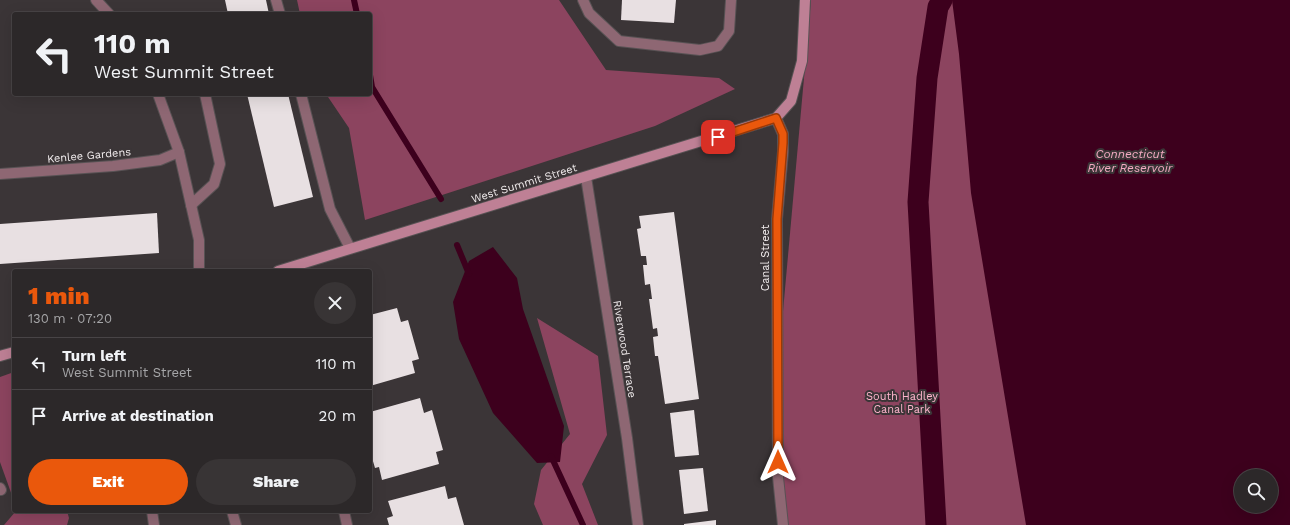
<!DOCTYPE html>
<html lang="en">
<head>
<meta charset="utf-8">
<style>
  :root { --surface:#2c2829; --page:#383435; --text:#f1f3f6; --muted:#a6a6a8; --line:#484446; --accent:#ea580c }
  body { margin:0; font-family:"Work Sans",sans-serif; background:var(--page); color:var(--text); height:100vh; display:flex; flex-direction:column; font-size:15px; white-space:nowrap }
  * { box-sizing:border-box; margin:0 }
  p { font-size:13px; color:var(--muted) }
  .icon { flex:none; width:22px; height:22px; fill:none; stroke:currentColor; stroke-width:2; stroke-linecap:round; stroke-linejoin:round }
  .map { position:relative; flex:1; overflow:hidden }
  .details { position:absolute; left:12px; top:269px; width:360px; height:244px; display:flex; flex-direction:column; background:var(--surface); border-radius:4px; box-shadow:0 4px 16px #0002,0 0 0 1px var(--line) }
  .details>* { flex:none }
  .top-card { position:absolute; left:12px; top:12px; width:360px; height:84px; border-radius:4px; box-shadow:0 4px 16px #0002,0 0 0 1px var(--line); background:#2c2829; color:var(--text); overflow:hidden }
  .controls { position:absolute; left:1234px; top:469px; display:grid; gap:8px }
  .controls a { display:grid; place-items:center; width:44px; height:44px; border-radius:50%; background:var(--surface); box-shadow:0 4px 16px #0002,0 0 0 1px var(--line); font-size:20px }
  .pin { position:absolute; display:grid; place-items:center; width:34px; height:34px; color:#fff; margin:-17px; border-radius:8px; box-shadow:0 2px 6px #0006 }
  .me { position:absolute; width:44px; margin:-22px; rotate:0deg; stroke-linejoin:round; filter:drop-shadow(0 0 3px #0008) }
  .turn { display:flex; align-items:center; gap:14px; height:84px; padding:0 16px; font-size:18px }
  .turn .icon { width:52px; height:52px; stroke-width:2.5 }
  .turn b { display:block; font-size:28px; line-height:34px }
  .round { display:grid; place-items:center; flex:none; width:42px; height:42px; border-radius:21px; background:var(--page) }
  .headline { display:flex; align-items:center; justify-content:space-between; height:68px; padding:0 16px }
  h1 { font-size:24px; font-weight:800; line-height:30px; color:var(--accent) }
  .button { display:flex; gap:8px; margin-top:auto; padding:8px 16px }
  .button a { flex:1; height:46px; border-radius:24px; background:var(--accent); color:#fff; font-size:16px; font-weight:800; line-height:46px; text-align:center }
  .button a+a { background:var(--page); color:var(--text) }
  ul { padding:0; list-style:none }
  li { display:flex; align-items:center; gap:12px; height:52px; padding:0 16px; border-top:1px solid var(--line) }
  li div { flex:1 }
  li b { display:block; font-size:15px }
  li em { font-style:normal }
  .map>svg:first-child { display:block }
  .green { fill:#8c445f }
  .water { fill:#3d001d; fill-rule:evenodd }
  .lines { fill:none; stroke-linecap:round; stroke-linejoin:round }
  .stream { stroke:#3d001d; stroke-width:6 }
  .canal { stroke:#3d001d; stroke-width:21 }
  .building { fill:#e8e0e2 }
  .lane-casing { stroke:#585254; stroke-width:12 }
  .street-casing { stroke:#585254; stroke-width:12 }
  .secondary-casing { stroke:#585254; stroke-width:12 }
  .lane { stroke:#8e6773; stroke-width:10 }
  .street { stroke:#8e6773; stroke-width:10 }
  .secondary { stroke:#be8095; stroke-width:10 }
  .route-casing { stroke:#983908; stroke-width:10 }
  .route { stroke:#ea580c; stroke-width:7 }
  .labels { text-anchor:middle; stroke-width:4; stroke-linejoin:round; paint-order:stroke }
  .street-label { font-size:11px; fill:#f1eced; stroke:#3b3537 }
  .park-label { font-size:11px; fill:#feb5cd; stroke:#3b3537 }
  .water-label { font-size:12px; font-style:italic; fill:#f2a9c1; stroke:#3b3537 }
</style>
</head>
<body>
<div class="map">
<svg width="1290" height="525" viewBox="0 0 1290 525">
  <rect width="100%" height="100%" fill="#3b3537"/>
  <g class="green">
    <path d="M297,0h262l47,70 113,8 16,11 -80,37 -290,94 -16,-92 -23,-34h44v-80h-70z"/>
    <path d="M811,0h146l93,525h-266l-7,-147z"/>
    <path d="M537,318l61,38 9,79 -25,49 16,41h-55l-9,-21 7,-34 29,-36z"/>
    <path d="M14,372v129l-14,-39v-85z"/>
    <path d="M16,511h51l2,7 -2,7h-63z"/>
  </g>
  <g class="water">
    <path d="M952,0h338v525h-264l-55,-332 -12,-139zM1241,476h30v30h-30z"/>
    <path d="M493,247l24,31 6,31 41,117 -4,36 -23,1 -44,-50 -34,-74 -6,-37 16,-41z"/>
  </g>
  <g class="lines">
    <g class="stream">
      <path d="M354,0l3,14"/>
      <path d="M370,75l2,12 69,112"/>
      <path d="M457,245l12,29"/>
      <path d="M551,456l32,69"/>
    </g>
    <path class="canal" d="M936,525l-18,-323 9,-124 11,-71 4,-7"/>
  </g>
  <g class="building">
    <path d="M225,0h41l3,14h-41z"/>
    <path d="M622,0h54l-2,23 -53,-3z"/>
    <path d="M247,94h41l25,103 -39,10z"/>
    <path d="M674,212l25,187 -34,5 -7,-48h-3l-2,-19 5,-1 -1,-8 -4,1 -4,-30h3l-2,-15 -5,1 -2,-20h4l-1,-9h-5l-4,-27 4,-1 -2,-12z"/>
    <path d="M157,213l2,40 -159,11v-40z"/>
    <path d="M397,308l4,14 7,-2 11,39 -7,2 3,12 -45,13v-71z"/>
    <path d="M420,398l4,15 8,-3 11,40 -7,2 3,12 -57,16 -3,-13 -4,1 -5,-17v-39z"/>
    <path d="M694,410l5,45 -24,2 -5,-44z"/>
    <path d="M703,468l5,43 -24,3 -5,-44z"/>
    <path d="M445,486l3,13 8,-2 8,28h-75l-2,-7 6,-2 -5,-15z"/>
    <path d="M716,520v5h-32v-1z"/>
  </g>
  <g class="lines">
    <g class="lane-casing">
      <g id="lane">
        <path d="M276,0l4,14"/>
        <path d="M583,0l6,13 30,28 81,9 18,-4 11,-15 2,-31"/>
        <path d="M301,94l29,115 20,39"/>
        <path d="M191,205l23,-21 6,-20 -15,-70"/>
        <path d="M0,488l1,2"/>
      </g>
    </g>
    <g class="street-casing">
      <g id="street">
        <path d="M96,0l13,14"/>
        <path d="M776,118l7,16v17l-6,68 1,258 5,48"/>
        <path d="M179,152l20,88v31"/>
        <path d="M0,174l113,-8 47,-6 19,-8 -21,-58"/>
        <path d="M586,177l41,261 11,87"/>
        <path d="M152,511l2,14"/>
        <path d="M232,511l4,14"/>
        <path d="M344,511l3,14"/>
      </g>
    </g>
    <g class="secondary-casing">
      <g id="secondary">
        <path d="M278,271l498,-153 15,-17 11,-40 3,-61"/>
        <path d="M0,356l14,-4"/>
      </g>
    </g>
    <use href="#lane" class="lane"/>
    <use href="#street" class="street"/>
    <use href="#secondary" class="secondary"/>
  </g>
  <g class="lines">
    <g class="route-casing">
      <path id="route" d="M718,137l58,-19 7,16v9l-6,76 1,243"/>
    </g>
    <use href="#route" class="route"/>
  </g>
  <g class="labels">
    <g class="street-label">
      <text transform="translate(89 155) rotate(-5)" y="4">Kenlee Gardens</text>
      <text transform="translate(524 183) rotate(-17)" y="4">West Summit Street</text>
      <text transform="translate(765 258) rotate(-90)" y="4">Canal Street</text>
      <text transform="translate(625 349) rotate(81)" y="4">Riverwood Terrace</text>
    </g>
    <g class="park-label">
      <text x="902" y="400">South Hadley<tspan x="902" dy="13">Canal Park</tspan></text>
    </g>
    <g class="water-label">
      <text x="1130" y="158">Connecticut<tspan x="1130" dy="14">River Reservoir</tspan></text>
    </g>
  </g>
</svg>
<div class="controls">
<a><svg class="icon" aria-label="search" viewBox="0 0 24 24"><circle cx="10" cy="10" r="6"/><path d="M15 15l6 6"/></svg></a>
</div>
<div class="pin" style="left:718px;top:137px;background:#d93025"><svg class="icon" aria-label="arrive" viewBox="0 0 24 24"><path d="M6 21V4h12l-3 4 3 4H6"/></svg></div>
<svg class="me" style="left:778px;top:462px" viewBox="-20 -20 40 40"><path d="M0-17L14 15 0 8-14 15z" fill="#ea580c" stroke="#fff" stroke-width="4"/></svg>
<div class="top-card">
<div class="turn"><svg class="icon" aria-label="left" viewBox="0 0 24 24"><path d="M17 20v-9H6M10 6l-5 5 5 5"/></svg><div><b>110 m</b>West Summit Street</div></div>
</div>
<section class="details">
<div class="headline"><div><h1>1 min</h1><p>130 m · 07:20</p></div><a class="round"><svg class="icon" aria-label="close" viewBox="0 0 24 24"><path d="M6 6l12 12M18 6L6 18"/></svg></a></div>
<ul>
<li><svg class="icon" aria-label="left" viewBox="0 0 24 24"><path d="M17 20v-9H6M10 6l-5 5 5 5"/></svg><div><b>Turn left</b><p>West Summit Street</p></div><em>110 m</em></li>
<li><svg class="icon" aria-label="arrive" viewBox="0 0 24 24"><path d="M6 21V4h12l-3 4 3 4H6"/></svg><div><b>Arrive at destination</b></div><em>20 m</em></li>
</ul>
<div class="button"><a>Exit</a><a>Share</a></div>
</section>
</div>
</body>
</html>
